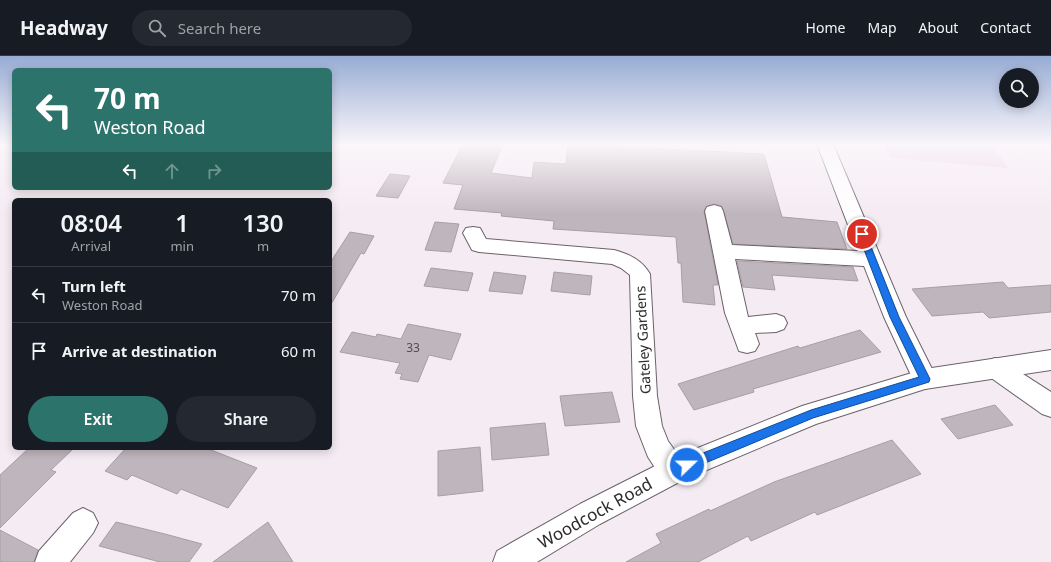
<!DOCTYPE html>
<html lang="en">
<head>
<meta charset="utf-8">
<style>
  :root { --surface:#171b24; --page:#242831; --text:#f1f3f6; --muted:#9ea1a6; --line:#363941; --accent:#2c746b }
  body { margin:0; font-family:"Noto Sans",sans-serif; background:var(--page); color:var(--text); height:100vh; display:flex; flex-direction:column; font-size:15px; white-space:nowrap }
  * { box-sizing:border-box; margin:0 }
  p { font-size:13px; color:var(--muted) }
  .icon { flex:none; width:22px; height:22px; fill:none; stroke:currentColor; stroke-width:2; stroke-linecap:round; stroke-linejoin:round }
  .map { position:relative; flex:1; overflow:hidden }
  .side { position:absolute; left:12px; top:142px; width:320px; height:252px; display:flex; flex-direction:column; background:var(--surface); border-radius:6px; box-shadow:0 2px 10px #0003 }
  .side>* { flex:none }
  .top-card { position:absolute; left:12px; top:12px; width:320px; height:122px; border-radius:6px; box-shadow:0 2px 10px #0003; background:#2c746b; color:#fff; overflow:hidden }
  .tools { position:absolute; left:999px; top:12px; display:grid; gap:8px }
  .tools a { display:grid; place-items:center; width:40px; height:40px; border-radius:50%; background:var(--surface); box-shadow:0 2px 10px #0003; font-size:20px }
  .pin { position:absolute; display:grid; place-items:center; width:34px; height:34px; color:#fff; margin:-17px; border:2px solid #fff; border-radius:50%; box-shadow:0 1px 4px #0007 }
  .me { position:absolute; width:44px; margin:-22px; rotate:68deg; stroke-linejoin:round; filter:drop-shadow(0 0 3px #0008) }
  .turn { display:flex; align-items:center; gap:14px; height:84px; padding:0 16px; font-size:18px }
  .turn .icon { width:52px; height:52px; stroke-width:2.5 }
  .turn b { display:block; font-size:28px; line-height:34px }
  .lanes { display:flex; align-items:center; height:38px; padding:0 16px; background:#0003; justify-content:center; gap:20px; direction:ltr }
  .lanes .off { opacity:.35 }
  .eta { display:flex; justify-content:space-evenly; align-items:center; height:68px; text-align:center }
  .eta b { font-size:24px; font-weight:600; line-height:28px }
  .cta { display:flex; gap:8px; margin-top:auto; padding:8px 16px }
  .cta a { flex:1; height:46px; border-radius:24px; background:var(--accent); color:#fff; font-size:16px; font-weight:600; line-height:46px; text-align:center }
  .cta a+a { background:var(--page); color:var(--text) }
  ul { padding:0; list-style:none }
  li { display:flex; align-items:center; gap:12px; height:56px; padding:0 16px; border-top:1px solid var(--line) }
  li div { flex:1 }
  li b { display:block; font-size:15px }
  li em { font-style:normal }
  header { display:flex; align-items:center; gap:24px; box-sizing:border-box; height:56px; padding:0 20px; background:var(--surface); border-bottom:1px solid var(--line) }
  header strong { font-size:19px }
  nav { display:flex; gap:22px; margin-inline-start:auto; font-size:14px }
  .search { width:280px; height:36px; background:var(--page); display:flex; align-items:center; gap:10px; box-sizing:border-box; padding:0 14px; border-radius:22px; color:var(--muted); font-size:15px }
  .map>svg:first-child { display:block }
  .green { fill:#ecd2e6 }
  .building { fill:#bfb5bc; stroke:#a89fa6 }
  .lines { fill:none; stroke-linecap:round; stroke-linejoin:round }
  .minor-casing { stroke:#6b6269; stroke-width:2 }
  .tertiary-casing { stroke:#6b6269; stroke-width:2 }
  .minor { fill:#fff; fill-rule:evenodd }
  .tertiary { fill:#fff; fill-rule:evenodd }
  .route { fill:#1a73e8; stroke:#114b97 }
  .labels { text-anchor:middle; stroke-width:3.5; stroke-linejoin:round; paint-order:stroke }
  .number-label { font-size:12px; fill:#534e52 }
  .street-label { font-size:14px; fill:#2f2c2e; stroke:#fff }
  .near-street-label { font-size:17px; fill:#2f2c2e; stroke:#fff }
</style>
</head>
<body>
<header>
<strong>Headway</strong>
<div class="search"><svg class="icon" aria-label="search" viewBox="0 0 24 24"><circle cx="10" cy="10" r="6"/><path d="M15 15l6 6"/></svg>Search here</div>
<nav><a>Home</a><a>Map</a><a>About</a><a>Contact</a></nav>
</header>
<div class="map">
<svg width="1051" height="506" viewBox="0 0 1051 506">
  <rect width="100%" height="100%" fill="#f5ecf3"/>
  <path class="green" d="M884,88h108l16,24 -118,-10z"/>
  <g class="building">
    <path d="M463,88h40l-12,29 41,5 2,-16 32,2 2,-20 196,10 18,63 55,5 10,27 -114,-5 -11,-38 -8,-2 -7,2 -3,5 14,74h-5l2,20 -32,-3 -2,-39h-3l-2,-26 -123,-8 1,-8 -53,-5 1,-3 -48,-4 9,-24 -20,-2z"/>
    <path d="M390,118l20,2 -12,22 -22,-2z"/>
    <path d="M435,166l24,2 -8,28 -26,-2z"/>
    <path d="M350,176l24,4 -10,18 -3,-1 -31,53v-43z"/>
    <path d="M737,205l116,6 5,14 -86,-6 3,15 -32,-3z"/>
    <path d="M431,212l42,5 -5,18 -44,-5z"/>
    <path d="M494,216l32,4 -4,18 -33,-3z"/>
    <path d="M554,216l38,4 -2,19 -39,-4z"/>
    <path d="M1003,226l5,6 43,-3v27l-62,6 -6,-6 -51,4 -20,-27z"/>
    <path d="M408,268l53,10 -10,26 -22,-5 -11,27 -18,-3 2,-5 -7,-1 5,-10 -60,-11 12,-20 24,5 1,-3 24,5z"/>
    <path d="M860,274l21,22 -128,37 1,3 -60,18 -16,-26 120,-38 2,2z"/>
    <path d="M612,336l8,30 -55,4 -5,-30z"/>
    <path d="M995,349l18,20 -55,14 -17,-20z"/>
    <path d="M545,367l4,32 -57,5 -2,-32z"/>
    <path d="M892,384l29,34 -104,41 -2,-3 -64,29 -3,-5 -50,26h-72l35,-19 -5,-9 53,-25 1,2 64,-29z"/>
    <path d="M480,391l3,44 -45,5v-45z"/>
    <path d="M29,392h45l-23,22 5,2 -56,56v-53z"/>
    <path d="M126,392h80l51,20 -29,40 -47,-19 -4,5 -45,-19 -5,5 -22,-9z"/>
    <path d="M116,466l49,12 37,10 -13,18h-29l-61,-16z"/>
    <path d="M268,466l25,40h-80z"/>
    <path d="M0,474l38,20 -4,12h-34z"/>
  </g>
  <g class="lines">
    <g class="minor-casing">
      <g id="minor">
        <path d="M817,88h16l73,173 31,62 -3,7 -9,3 -9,-3 -32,-69 -20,-51 -129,-7 13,58 28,-3 8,3 3,6 -3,6 -8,3 -21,1 4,11 -4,7 -8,2 -8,-2 -14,-38 -20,-102 2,-4 7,-2 7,2 2,4 9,34 126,6z"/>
        <path d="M473,171l7,1 6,11 128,11c15,4 28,10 36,24l7,122 5,30 6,15 15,21 4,9 -4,9 -10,4 -10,-4 -15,-23 -12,-31 -3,-30 -3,-121 -9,-7 -9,-4 -133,-12 -7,-2 -9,-17 3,-5z"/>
        <path d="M995,302l8,3 48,31v25l-9,-3 -55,-39 -4,-7 4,-7z"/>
        <path d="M83,452l10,5 5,10 -5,10 -23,29h-35l4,-11 34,-38z"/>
      </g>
    </g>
    <g class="tertiary-casing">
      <path id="tertiary" d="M1051,294v20l-126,19 -109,35 -133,56 -83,44 -63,38h-44l4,-11 83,-47 83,-42 139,-56 123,-37z"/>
    </g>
    <use href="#minor" class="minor"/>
    <use href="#tertiary" class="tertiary"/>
  </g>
  <linearGradient id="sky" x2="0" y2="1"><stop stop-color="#97acd4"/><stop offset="0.56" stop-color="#faf6fa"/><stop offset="1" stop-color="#faf6fa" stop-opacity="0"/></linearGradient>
  <rect width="1051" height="158" fill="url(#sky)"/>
  <path class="route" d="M862,175l4,3 33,83 31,62 -1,3 -116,36 -122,51 -4,1 -4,-1 -2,-4 2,-4 128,-51 108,-33 -29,-60 -32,-83z"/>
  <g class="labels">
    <g class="number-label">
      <text x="413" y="296">33</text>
    </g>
    <g class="street-label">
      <text transform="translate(643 284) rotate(-93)" y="5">Gateley Gardens</text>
    </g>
    <g class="near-street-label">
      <text transform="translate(595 457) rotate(-29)" y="6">Woodcock Road</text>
    </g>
  </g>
</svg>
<div class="tools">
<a><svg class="icon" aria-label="search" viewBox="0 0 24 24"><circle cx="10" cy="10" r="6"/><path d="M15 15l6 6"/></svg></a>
</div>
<div class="pin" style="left:862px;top:178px;background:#d93025"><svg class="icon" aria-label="arrive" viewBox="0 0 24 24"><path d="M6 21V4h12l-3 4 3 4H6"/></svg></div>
<svg class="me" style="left:687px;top:409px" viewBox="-20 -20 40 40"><circle r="17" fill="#1a73e8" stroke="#fff" stroke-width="3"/><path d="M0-11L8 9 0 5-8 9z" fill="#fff"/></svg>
<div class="top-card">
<div class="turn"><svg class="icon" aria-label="left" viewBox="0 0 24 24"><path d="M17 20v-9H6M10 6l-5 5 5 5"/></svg><div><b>70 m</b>Weston Road</div></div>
<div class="lanes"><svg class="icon" aria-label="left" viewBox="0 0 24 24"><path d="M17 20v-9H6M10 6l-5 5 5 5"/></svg><svg class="icon off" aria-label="ahead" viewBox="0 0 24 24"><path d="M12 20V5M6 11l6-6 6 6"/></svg><svg class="icon off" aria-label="right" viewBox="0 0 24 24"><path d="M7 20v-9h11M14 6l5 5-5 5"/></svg></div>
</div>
<section class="side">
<div class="eta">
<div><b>08:04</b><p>Arrival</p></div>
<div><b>1</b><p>min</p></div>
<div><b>130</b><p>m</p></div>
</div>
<ul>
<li><svg class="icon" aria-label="left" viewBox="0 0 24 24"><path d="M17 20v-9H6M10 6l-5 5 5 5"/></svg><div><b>Turn left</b><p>Weston Road</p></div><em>70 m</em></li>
<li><svg class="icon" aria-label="arrive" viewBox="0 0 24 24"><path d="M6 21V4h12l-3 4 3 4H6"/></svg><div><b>Arrive at destination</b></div><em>60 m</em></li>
</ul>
<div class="cta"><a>Exit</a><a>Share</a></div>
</section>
</div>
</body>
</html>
